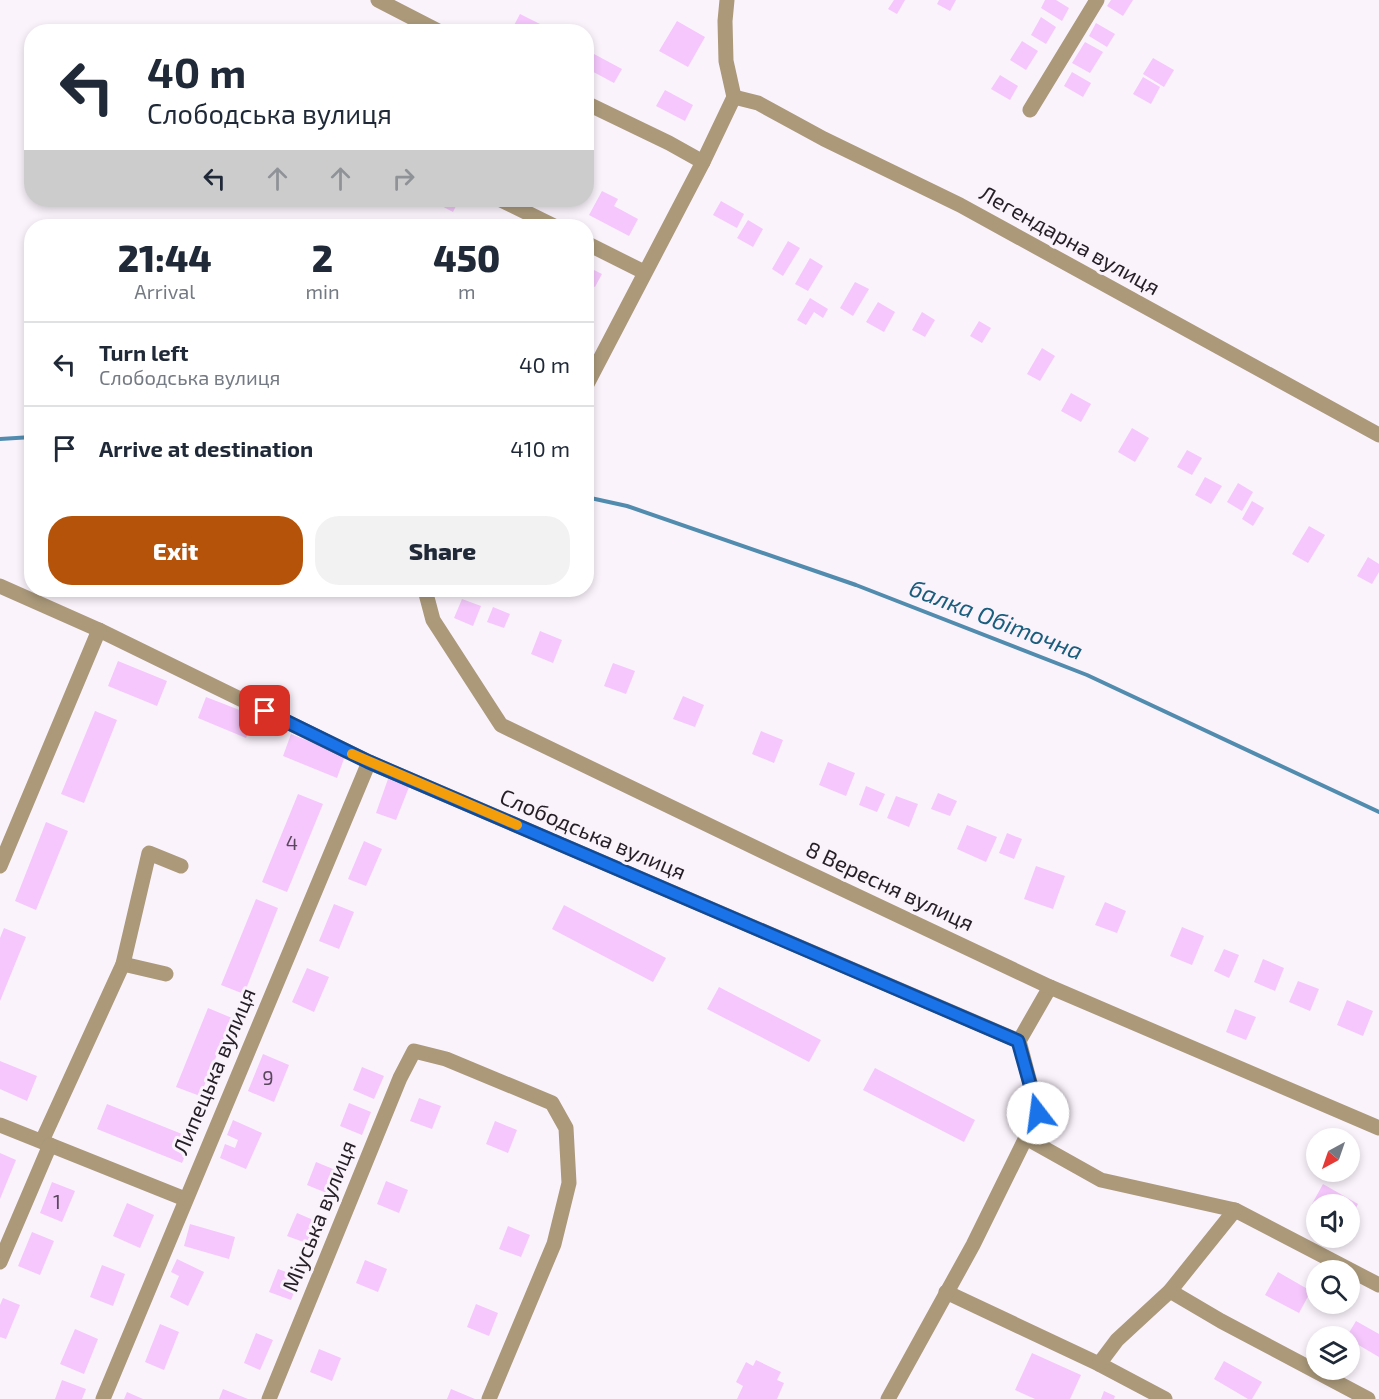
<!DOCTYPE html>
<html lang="en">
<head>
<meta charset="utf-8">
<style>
  :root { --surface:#fff; --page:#f2f2f3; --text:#1f2937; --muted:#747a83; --line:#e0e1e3; --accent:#b45309 }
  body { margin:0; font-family:"Exo 2",sans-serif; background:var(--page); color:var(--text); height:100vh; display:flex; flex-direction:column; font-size:22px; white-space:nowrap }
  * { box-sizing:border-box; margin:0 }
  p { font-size:20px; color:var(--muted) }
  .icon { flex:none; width:33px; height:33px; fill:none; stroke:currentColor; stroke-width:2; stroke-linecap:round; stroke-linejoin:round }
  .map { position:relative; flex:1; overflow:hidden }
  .drawer { position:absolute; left:24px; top:219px; width:570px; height:378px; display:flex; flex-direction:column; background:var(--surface); border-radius:24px; box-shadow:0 3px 9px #0003 }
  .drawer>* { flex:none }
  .hud { position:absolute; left:24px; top:24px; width:570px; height:183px; border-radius:24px; box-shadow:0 3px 9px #0003; background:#fff; color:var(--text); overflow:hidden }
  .needle { width:39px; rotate:220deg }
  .controls { position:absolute; left:1306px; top:1128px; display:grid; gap:12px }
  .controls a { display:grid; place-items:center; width:54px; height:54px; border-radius:50%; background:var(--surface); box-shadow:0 3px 9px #0003; font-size:30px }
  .pin { position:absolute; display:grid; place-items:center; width:51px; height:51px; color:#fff; margin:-26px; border-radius:12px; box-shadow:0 3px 9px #0006 }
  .me { position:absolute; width:66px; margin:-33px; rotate:345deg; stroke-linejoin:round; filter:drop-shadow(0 0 4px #0008) }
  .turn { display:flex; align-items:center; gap:21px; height:126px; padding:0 24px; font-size:27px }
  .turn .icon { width:78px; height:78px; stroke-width:2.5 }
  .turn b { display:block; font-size:42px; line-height:51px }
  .lanes { display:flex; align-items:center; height:57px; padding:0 24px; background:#0003; justify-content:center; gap:30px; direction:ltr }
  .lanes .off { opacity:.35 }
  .eta { display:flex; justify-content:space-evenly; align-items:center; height:102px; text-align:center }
  .eta b { font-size:36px; font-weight:800; line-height:42px }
  .action { display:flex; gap:12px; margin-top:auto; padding:12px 24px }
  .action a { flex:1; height:69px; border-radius:24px; background:var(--accent); color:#fff; font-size:24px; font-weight:800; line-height:69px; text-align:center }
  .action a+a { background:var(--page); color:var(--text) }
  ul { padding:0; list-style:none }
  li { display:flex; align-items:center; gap:18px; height:84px; padding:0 24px; border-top:2px solid var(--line) }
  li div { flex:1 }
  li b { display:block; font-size:22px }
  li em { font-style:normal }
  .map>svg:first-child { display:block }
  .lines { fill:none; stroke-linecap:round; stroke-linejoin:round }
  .stream { stroke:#518caf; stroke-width:4 }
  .building { fill:#f5c7fc }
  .minor { stroke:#ab997a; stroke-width:15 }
  .route-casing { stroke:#114b97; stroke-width:15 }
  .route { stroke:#1a73e8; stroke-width:10 }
  .slow { stroke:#f59e0b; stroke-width:10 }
  .labels { text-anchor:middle; stroke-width:6; stroke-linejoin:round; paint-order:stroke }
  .number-label { font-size:20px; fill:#59485c }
  .street-label { font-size:22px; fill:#251e26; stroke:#fbf3fc }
  .water-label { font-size:24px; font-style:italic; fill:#1a5d7d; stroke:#fbf3fc }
</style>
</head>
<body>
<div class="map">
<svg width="1379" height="1399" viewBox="0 0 1379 1399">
  <rect width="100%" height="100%" fill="#fbf3fc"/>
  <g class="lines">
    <g class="stream">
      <path d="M0,439l32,-2"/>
      <path d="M586,497l41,9 229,79 231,90 292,137"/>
    </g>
  </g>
  <g class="building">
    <path d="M894,0h11l-8,14 -9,-5z"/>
    <path d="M939,0h17l-6,11 -13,-7z"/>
    <path d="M1045,0h11l13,8 -7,13 -21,-13z"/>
    <path d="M1111,0h22l-10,16 -16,-10z"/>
    <path d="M520,14l28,14 -2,4h-29l-5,-3z"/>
    <path d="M1041,17l15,10 -10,17 -15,-9z"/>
    <path d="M677,21l28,16 -17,30 -29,-16z"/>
    <path d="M1096,23l19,11 -8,13 -18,-11z"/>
    <path d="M1022,41l16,10 -12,19 -16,-10z"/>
    <path d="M1085,42l18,10 -13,21 -18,-10z"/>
    <path d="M594,54l28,15 -8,14 -28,-15z"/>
    <path d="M1153,58l21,12 -10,17 -21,-13z"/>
    <path d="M1072,72l19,11 -8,14 -19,-11z"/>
    <path d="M1000,75l18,11 -8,14 -19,-11z"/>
    <path d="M1143,77l17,10 -9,17 -18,-10z"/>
    <path d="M665,90l28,15 -8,16 -29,-15z"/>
    <path d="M602,191l16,8 -4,7 24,13 -9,17 -40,-21z"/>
    <path d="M430,200h29l-6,12z"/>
    <path d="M721,201l23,13 -7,14 -24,-13z"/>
    <path d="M748,220l15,9 -10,18 -16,-9z"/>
    <path d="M788,241l12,7 -17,28 -11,-7z"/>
    <path d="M810,258l13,8 -15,25 -13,-7z"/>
    <path d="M586,266l16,8 -7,13 -9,-5z"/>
    <path d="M855,282l14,7 -16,27 -13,-8z"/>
    <path d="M810,298l18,11 -5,9 -9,-6 -8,13 -9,-5z"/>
    <path d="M878,302l17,10 -11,20 -18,-10z"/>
    <path d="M922,312l13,8 -10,17 -13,-7z"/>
    <path d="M979,321l12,7 -9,15 -12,-7z"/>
    <path d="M1042,348l13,8 -15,25 -13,-7z"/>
    <path d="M1071,393l20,11 -10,18 -20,-11z"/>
    <path d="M1132,428l17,10 -14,24 -17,-10z"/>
    <path d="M1187,450l15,8 -10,17 -15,-8z"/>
    <path d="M1205,477l17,9 -11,18 -16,-9z"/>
    <path d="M1238,483l15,9 -11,19 -15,-9z"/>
    <path d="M1252,501l12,7 -11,18 -11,-7z"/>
    <path d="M1309,526l16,9 -17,28 -16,-9z"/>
    <path d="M1368,557l11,7v8l-7,12 -15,-8z"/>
    <path d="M467,590h19l-3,6z"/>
    <path d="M462,599l19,7 -8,20 -19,-8z"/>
    <path d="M493,607l17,7 -6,14 -17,-6z"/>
    <path d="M540,631l22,9 -9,23 -22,-9z"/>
    <path d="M118,661l49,20 -10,25 -49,-20z"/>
    <path d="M613,663l22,8 -9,23 -22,-8z"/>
    <path d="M683,696l21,9 -9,22 -22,-8z"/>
    <path d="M206,697l49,19 -9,22 -48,-20z"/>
    <path d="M95,711l22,9 -33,83 -23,-9z"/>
    <path d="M761,731l22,9 -9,23 -22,-9z"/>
    <path d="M291,734l54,22 -8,22 -54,-22z"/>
    <path d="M828,762l27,11 -9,23 -27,-11z"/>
    <path d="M388,779l21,8 -13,33 -20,-7z"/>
    <path d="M866,786l19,8 -8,18 -18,-7z"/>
    <path d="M938,793l19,8 -7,15 -19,-7z"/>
    <path d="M298,794l25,10 -36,88 -25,-10z"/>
    <path d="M896,796l22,8 -9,23 -22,-9z"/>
    <path d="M46,822l22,9 -32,79 -21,-9z"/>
    <path d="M967,825l30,12 -11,25 -29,-13z"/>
    <path d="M1007,833l15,6 -8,20 -15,-6z"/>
    <path d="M364,841l18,8 -16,37 -18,-7z"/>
    <path d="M1036,866l29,10 -12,33 -29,-10z"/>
    <path d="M256,899l22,9 -34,86 -23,-9z"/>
    <path d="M1105,902l21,9 -9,22 -22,-8z"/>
    <path d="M334,904l20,8 -15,37 -20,-8z"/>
    <path d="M564,905l102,53 -13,24 -101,-53z"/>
    <path d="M1182,927l22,9 -12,29 -22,-9z"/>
    <path d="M4,928l22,9 -26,64v-63z"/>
    <path d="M1224,949l15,6 -10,23 -15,-7z"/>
    <path d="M1263,959l21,9 -9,23 -21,-9z"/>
    <path d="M307,968l22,9 -15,35 -22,-10z"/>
    <path d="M1298,981l21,8 -9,22 -21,-9z"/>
    <path d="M719,987l102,53 -12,22 -102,-53z"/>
    <path d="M1347,1000l26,11 -10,25 -26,-11z"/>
    <path d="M208,1008l24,10 -32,78 -24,-9z"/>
    <path d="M1235,1009l21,8 -10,23 -20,-8z"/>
    <path d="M263,1054l26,11 -15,37 -26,-11z"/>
    <path d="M0,1061l37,15 -10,25 -27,-12z"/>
    <path d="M362,1067l22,9 -10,23 -21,-9z"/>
    <path d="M875,1068l100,52 -11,22 -101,-52z"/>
    <path d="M419,1098l22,8 -9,23 -22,-8z"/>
    <path d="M349,1103l22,9 -9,23 -22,-9z"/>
    <path d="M107,1104l85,34 -10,25 -85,-34z"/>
    <path d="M233,1120l29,13 -16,36 -26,-11 5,-14 10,4 3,-8 -11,-5z"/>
    <path d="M495,1121l22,9 -9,23 -22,-9z"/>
    <path d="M0,1153l16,7 -16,39z"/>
    <path d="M316,1162l22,9 -9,23 -22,-9z"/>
    <path d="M386,1181l22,9 -9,23 -22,-9z"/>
    <path d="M52,1182l23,9 -13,31 -22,-9z"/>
    <path d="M1323,1184l35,20 -8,15v-15h-33v3l-5,-3z"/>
    <path d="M127,1203l27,12 -14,33 -27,-12z"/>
    <path d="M297,1213l21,9 -9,22 -22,-8z"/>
    <path d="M190,1224l45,13 -6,22 -45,-13z"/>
    <path d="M508,1226l22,9 -9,22 -22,-8z"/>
    <path d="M32,1232l22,9 -14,34 -22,-9z"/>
    <path d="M177,1259l27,13 -16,34 -18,-9 9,-21 -8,-4z"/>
    <path d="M365,1260l22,9 -9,23 -22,-9z"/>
    <path d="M102,1265l23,9 -12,32 -23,-9z"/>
    <path d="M278,1269l22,8 -9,23 -22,-8z"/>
    <path d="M1278,1272l33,19 -12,22 -34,-18z"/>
    <path d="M3,1298l17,7 -14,34 -6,-2v-32z"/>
    <path d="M476,1304l22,9 -9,23 -22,-9z"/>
    <path d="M1356,1321l23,13v23l-29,-17v-4h-3z"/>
    <path d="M160,1324l19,8 -15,38 -19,-8z"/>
    <path d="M75,1329l23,10 -14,35 -24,-10z"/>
    <path d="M256,1333l17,7 -13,30 -16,-7z"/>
    <path d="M319,1349l22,9 -9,23 -22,-9z"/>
    <path d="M1032,1353l49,22 -11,24h-35l-20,-9z"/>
    <path d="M756,1360l25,12 -4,8 7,3 -7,16h-40l6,-13 -7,-4 10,-20 7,4z"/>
    <path d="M1224,1361l38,21 -10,17h-4l-34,-20z"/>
    <path d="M62,1380l24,9 -4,10h-27z"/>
    <path d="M223,1389l25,10h-29z"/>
    <path d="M451,1389l24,10h-28z"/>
    <path d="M1104,1391l11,5 -1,3h-13z"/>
    <path d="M127,1392l16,7h-19z"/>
  </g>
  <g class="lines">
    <g class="minor">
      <path d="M378,0l62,32"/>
      <path d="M734,97l24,6 66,36 136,66 419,230"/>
      <path d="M586,103l83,40 34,19"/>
      <path d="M1030,110l67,-110"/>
      <path d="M501,200l53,26"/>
      <path d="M586,243l58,29"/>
      <path d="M586,386l117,-224 31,-65 -8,-36 -1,-40 2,-21"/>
      <path d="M0,586l99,44 270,132 650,279 31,-54"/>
      <path d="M425,590l8,30 68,105 282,136 267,126 329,141"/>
      <path d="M0,866l99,-236"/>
      <path d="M123,964l43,10"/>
      <path d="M0,1125l185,74"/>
      <path d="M1026,1138l75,42 134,30 144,75"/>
      <path d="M42,1141l81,-177 26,-111 32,13"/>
      <path d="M0,1262l50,-117"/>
      <path d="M1170,1291l51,30 147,78"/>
      <path d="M946,1292l153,72 66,35"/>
      <path d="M1099,1364l18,-24 53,-49 65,-81"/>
      <path d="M103,1399l266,-637"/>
      <path d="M269,1399l131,-321 14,-27 32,8 106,44 14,25 3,55 -15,61 -65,155"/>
      <path d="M888,1399l85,-154 65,-132 -19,-72"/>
    </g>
  </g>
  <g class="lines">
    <g class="route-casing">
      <path id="route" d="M265,711l104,51 649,279 20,72"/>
    </g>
    <use href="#route" class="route"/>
    <path class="slow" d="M352,754l165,71"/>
  </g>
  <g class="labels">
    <g class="number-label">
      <text x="292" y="850">4</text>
      <text x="268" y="1085">9</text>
      <text x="57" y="1209">1</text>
    </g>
    <g class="street-label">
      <text transform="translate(1070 240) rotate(29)" y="8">Легендарна вулиця</text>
      <text transform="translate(593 834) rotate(23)" y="8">Слободська вулиця</text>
      <text transform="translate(890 886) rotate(25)" y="8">8 Вересня вулиця</text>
      <text transform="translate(214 1071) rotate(-67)" y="8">Липецька вулиця</text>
      <text transform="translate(319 1216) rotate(-68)" y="8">Міуська вулиця</text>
    </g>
    <g class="water-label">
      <text transform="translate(996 620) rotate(21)" y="8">балка Обіточна</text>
    </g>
  </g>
</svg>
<div class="controls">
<a><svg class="needle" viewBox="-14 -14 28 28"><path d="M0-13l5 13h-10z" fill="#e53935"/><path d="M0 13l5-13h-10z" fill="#747a83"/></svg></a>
<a><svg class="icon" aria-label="sound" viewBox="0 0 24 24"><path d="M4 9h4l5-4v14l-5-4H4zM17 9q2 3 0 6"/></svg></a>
<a><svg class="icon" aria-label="search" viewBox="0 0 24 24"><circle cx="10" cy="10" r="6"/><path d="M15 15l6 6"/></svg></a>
<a><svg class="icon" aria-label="layers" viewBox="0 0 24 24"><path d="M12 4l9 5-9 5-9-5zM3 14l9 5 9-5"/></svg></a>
</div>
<div class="pin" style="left:265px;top:711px;background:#d93025"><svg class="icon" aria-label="arrive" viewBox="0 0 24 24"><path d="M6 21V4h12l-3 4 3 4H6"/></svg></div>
<svg class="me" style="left:1038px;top:1113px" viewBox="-20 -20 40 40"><circle r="19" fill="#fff"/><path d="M0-13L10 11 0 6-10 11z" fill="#1a73e8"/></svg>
<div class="hud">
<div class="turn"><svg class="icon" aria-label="left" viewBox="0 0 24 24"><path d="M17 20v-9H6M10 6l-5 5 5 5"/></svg><div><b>40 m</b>Слободська вулиця</div></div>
<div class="lanes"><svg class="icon" aria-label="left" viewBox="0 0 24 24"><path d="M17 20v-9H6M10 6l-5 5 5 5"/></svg><svg class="icon off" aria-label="ahead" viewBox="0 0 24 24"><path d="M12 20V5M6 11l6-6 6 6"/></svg><svg class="icon off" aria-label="ahead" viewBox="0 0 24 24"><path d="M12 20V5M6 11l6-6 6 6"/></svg><svg class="icon off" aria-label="right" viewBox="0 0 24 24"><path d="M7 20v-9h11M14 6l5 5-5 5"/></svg></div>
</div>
<section class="drawer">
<div class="eta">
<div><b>21:44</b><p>Arrival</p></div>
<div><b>2</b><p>min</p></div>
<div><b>450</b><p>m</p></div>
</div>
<ul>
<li><svg class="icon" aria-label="left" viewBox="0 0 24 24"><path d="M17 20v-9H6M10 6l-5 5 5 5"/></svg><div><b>Turn left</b><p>Слободська вулиця</p></div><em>40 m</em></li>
<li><svg class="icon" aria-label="arrive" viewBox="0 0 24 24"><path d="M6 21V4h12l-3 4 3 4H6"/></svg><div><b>Arrive at destination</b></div><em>410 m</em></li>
</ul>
<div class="action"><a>Exit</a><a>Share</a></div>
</section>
</div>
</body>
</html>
